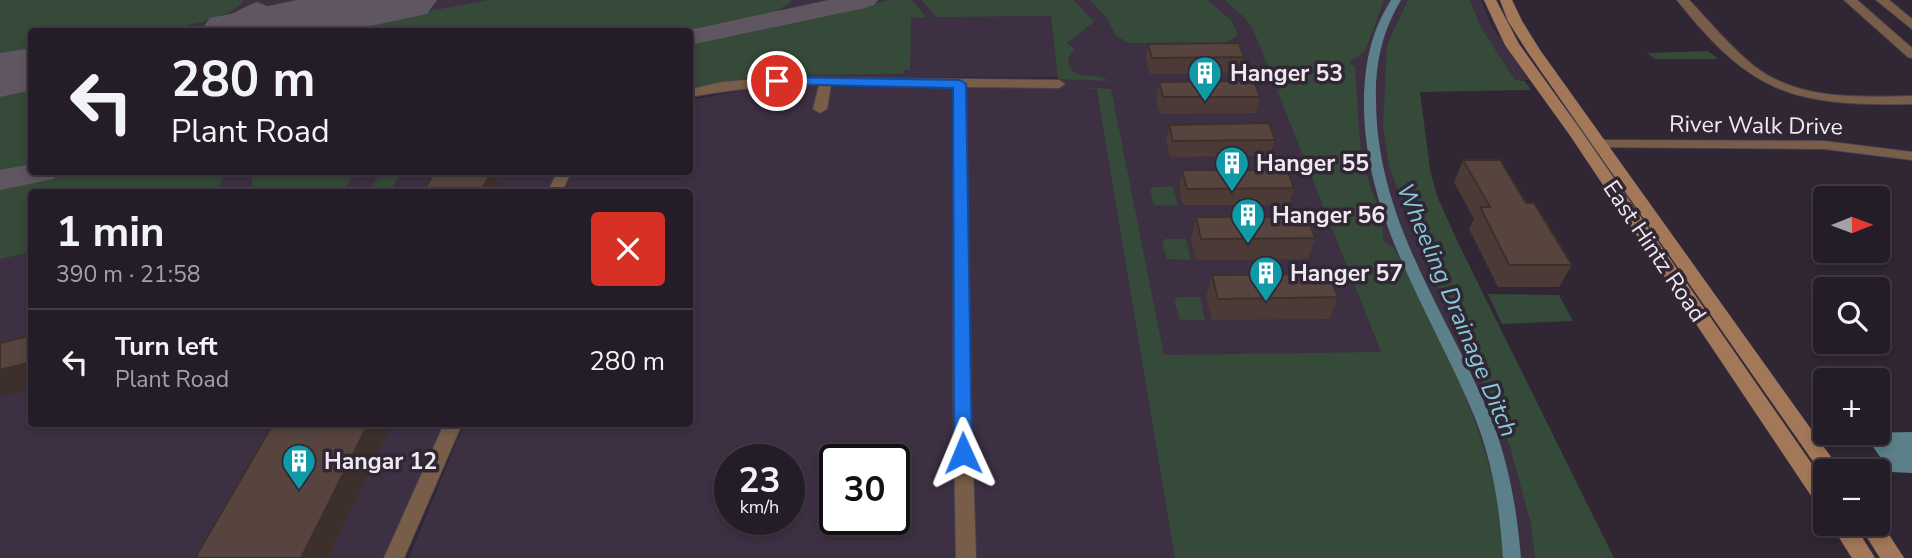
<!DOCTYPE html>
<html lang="en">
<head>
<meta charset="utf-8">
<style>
  :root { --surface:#241c27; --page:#302933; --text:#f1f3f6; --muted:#a3a1a7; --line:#413a44 }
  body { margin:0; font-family:"Nunito Sans",sans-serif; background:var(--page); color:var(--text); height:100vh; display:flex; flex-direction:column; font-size:26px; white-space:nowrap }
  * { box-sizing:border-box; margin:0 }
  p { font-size:23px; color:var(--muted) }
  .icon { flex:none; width:38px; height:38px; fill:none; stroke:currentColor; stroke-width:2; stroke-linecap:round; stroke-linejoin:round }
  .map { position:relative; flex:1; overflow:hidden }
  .drawer { position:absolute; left:28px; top:189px; width:665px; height:238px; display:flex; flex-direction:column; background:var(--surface); border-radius:7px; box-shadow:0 4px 10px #0003,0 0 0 2px var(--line) }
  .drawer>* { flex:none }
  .top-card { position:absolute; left:28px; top:28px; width:665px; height:147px; border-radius:7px; box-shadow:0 4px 10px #0003,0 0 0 2px var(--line); background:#241c27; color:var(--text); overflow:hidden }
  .needle { width:46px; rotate:89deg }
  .fabs { position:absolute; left:1813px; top:186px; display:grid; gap:14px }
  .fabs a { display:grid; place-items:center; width:77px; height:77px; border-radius:7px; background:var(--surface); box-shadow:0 4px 10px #0003,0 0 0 2px var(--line); font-size:35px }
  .speed { position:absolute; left:714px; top:444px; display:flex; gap:14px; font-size:35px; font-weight:700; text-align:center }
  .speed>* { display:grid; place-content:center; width:91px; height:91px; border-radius:50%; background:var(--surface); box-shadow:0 4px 10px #0003,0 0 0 2px var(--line); line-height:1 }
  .speed small { font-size:18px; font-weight:400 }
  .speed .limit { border:4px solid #111; border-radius:10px; background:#fff; color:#111 }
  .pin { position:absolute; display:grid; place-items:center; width:60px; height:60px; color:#fff; margin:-30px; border:4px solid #fff; border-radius:50%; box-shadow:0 2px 7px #0007 }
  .me { position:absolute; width:77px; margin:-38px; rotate:359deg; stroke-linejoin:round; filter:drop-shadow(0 0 5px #0008) }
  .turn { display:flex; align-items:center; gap:24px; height:147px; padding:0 28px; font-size:32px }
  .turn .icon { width:91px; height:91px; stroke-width:2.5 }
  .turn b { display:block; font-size:49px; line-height:60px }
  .round { display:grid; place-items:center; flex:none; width:74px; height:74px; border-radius:7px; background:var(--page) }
  .head { display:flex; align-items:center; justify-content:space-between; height:119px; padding:0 28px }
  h1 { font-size:42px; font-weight:700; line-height:52px }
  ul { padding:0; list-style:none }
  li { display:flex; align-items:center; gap:21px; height:105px; padding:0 28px; border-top:2px solid var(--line) }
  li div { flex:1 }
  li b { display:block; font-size:26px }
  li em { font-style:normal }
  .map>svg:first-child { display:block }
  .built { fill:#3e3043; fill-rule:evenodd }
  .green { fill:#354a38 }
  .water { fill:#5c8089 }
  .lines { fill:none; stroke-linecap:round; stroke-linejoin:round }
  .canal { fill:#5c8089; fill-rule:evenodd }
  .taxiway { fill:#5f5662; fill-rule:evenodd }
  .runway { fill:#5f5662; fill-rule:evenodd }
  .minor-casing { stroke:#4b414f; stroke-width:2 }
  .secondary-casing { stroke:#4b414f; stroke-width:1 }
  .minor { fill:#785d49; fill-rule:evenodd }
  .secondary { fill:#a37859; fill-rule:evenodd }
  .wall { fill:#4b3a36 }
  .shaded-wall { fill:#3d302c }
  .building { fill:#57443f; stroke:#3d302c; stroke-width:2 }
  .route { fill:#1a73e8; stroke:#114b97; stroke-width:2 }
  .labels { text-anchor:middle; stroke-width:7; stroke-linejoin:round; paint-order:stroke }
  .poi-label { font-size:23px; font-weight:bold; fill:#f0e9f2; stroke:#302634; text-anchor:start }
  .street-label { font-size:23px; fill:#f0e9f2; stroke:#302634 }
  .water-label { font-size:24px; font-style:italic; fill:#87cbdb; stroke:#302634 }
</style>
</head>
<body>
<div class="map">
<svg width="1912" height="558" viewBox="0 0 1912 558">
  <rect width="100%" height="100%" fill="#302634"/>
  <path class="built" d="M0,0h1481l10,25 38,55 -114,2 5,10 10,78 7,26 23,51 154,311h-1205l55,-134h226v-232h-127l9,-20h118v-72l51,-9 38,-4 280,1 -1,-11h-269l-99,13v-58h-658v140h525l-10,20h-515v232h415l-58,134h-389zM730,460h59v60h-59zM835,460h59v60h-59z"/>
  <g class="green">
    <path d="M0,0h244c-28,38 -167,32 -212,32l-1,19 -31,6z"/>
    <path d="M489,0h304l-16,11 -14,4 -79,16h-362z"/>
    <path d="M892,0h20l14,17 -15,1 -1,52h-6l-1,4 -135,1 -78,12v-45z"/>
    <path d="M922,0h152l20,22 -28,21 9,6 -7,9 2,11c16,13 25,2 39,12l-51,-2 -7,-63 -115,1z"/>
    <path d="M1090,0h118l24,21 6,14 -15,9 -94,-1 -13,-7 -10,-19z"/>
    <path d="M1225,0h159l-19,51 -16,11 6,5c3,33 2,67 9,99 6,25 21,49 19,75l11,7c51,101 103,195 112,310h-331l-78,-469 -38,-3 52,3 53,266 217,-3 -128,-323 -7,-10z"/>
    <path d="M1408,0h62l11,28 34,52 10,1 6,9 -111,2 10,78 7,26 23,51 154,311h-79l-4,-34 -21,-78 -56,-133 -28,-47 -37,-100 -6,-39 4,-82z"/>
    <path d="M1708,51l10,8h-63l-8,-6z"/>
    <path d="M31,86v80l-31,7v-81z"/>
    <path d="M75,172h148l-3,20h-188l-1,60 -31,7v-72z"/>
    <path d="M253,172h103l-14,20h-91z"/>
    <path d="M381,172h21l-13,20h-20z"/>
    <path d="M1154,187h19l5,19 -24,-1 -4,-15z"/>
    <path d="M1165,239h21l5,21 -24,-1 -5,-17z"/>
    <path d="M1488,294l71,1 14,26 -71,3z"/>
    <path d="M1178,297h22l5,23h-25l-6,-20z"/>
  </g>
  <path class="water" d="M1912,432v41l-21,-1 -28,-39z"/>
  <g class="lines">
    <path class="canal" d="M1391,0h10c-19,32 -26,64 -25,101 1,121 71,211 115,317 18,45 26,92 30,140h-18c-3,-48 -10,-95 -28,-140 -42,-103 -110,-196 -111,-312 0,-39 6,-73 27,-106z"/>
    <g class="taxiway">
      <path d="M828,0h50l-4,5 -9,3 -175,37v-13h-10z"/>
      <path d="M257,2l20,8 36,3 4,6c-12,18 -42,13 -61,13l9,-8 -7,-3 -14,11h-37c5,-8 40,-27 50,-30z"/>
      <path d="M32,164v8h26l-5,7 -53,11v-20z"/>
    </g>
    <g class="runway">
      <path d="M297,0h140l-10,14 -85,18h-142l10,-14z"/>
      <path d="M32,48v42l-32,7v-44z"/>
    </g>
    <g class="minor-casing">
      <g id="minor">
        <path d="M1677,0h12c21,22 41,47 65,66 45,35 105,31 158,30v8c-118,2 -160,-9 -235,-104z"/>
        <path d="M1844,0h13l55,48v10l-4,-1z"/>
        <path d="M1876,0h13l23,19v10z"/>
        <path d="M777,77l282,3 6,4 -6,4 -93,-1 5,312 5,159h-20l-3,-159 1,-312 -123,-2 -4,24 -7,4 -7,-4 6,-24c-45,0 -86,4 -129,12v-8l32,-7z"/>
        <path d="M1599,140l225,1 88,11v8l-88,-11 -230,-2 -2,-3 2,-3z"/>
        <path d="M557,172h14l-9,20h-14z"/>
        <path d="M444,424h18l-58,134h-20z"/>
      </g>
    </g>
    <g class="secondary-casing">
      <g id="secondary">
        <path d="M1484,0h12l23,44 61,85 245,354v26l-7,-3 -249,-372 -64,-89z"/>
        <path d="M1500,0h12l10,21 18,29 301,421h-16l-1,6 -297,-426 -19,-30z"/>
        <path d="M1878,518l26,40h-24l-22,-35h20z"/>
        <path d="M1830,523h23l22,35h-23z"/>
      </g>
    </g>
    <use href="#minor" class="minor"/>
    <use href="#secondary" class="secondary"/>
  </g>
  <g class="wall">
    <path d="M1148,44l96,13 -3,16 -91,1 -4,-14z"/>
    <path d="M1159,82l101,15 -4,16 -96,1 -4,-16z"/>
    <path d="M1169,125l106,15 -5,16 -100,1 -4,-16z"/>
    <path d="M1463,160l63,43 46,62 -13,22h-61l-29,-58 5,-10 -20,-37z"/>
    <path d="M1182,170l112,18 -5,17h-106l-4,-18z"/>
    <path d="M1196,217l119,21 -7,21 -112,1 -5,-21z"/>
    <path d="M1212,275l126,22 -8,22 -118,1 -6,-23z"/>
  </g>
  <g class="shaded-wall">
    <path d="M492,172l8,20h-19z"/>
    <path d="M32,348v41l-32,8v-27z"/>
    <path d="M368,424h24l-64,134h-27z"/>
  </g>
  <g class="building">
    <path d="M1239,43l5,14 -92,1 -4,-14z"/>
    <path d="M1254,81l6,16h-97l-4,-15z"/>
    <path d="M1269,123l6,17 -102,1 -4,-16z"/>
    <path d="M1463,160h37l26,43h8l38,62h-63l-29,-58h10z"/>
    <path d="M1182,170h105l7,18 -107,1z"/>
    <path d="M435,172h56l-10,20h-58z"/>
    <path d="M1196,217h111l8,21 -114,1z"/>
    <path d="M1329,274l9,23 -120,2 -6,-24z"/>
    <path d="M32,335v13l-5,15 -27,7v-27z"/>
    <path d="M273,424h95l-67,134h-106z"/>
  </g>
  <path class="route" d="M777,77l183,3 6,4 6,369 -2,5 -7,3 -7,-3 -2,-5 -1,-365 -180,-4v-6z"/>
  <defs>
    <g id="building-pin" transform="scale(1.75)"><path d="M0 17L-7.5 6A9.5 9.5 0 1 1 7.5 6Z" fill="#0f9aa8" stroke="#302634"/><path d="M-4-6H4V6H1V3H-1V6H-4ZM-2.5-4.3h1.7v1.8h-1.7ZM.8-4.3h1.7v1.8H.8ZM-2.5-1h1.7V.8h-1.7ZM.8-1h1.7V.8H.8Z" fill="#fff"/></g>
  </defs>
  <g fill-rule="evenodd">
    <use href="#building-pin" x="1205" y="73"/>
    <use href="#building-pin" x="1232" y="163"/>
    <use href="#building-pin" x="1248" y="215"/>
    <use href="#building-pin" x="1266" y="273"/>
    <use href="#building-pin" x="299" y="461"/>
  </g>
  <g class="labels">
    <g class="poi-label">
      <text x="1230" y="81">Hanger 53</text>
      <text x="1256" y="171">Hanger 55</text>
      <text x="1272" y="223">Hanger 56</text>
      <text x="1290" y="281">Hanger 57</text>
      <text x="324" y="469">Hangar 12</text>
    </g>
    <g class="street-label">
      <text transform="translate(1756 125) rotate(1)" y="8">River Walk Drive</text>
      <text transform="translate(1655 251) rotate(56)" y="8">East Hintz Road</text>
    </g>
    <g class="water-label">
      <text transform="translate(1457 310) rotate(67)" y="8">Wheeling Drainage Ditch</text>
    </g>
  </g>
</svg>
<div class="fabs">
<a><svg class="needle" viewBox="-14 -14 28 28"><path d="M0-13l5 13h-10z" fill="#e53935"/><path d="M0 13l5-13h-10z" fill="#a3a1a7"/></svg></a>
<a><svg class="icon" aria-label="search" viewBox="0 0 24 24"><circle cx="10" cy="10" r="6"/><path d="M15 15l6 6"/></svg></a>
<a>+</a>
<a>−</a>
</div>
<div class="speed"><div>23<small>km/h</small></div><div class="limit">30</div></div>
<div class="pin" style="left:777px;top:81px;background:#d93025"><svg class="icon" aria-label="arrive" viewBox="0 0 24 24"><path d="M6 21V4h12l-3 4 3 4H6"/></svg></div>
<svg class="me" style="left:963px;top:453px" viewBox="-20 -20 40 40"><path d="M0-17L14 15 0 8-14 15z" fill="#1a73e8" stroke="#fff" stroke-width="4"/></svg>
<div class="top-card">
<div class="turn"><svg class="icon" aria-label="left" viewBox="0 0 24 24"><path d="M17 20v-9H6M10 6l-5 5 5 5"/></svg><div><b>280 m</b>Plant Road</div></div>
</div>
<section class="drawer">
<div class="head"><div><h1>1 min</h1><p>390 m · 21:58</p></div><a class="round" style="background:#d93025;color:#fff"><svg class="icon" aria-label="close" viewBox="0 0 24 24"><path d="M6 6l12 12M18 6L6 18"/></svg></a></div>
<ul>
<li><svg class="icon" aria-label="left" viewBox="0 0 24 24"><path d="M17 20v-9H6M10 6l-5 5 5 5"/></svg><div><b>Turn left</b><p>Plant Road</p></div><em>280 m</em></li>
</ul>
</section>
</div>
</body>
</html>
